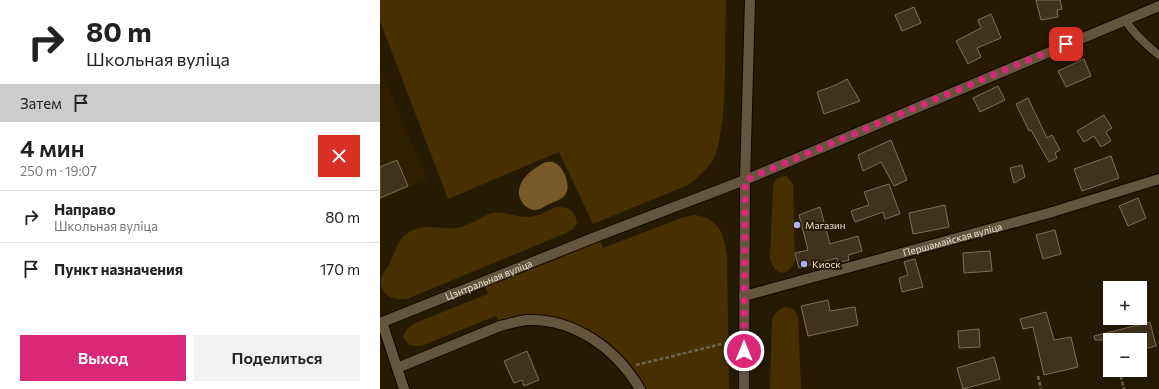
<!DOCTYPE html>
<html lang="ru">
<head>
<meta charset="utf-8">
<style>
  :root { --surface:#fff; --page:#f2f2f2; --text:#222; --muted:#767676; --line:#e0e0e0; --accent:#db2777 }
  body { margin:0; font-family:Commissioner,sans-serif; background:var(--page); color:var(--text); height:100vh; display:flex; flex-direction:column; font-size:15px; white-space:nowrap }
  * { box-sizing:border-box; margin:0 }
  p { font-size:13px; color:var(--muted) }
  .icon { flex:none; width:22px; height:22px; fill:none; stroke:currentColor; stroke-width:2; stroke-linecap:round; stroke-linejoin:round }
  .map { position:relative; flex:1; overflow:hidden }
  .drawer { display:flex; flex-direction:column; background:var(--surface); width:380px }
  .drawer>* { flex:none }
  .hud { background:#fff; color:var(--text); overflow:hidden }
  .fabs { position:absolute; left:723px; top:281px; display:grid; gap:8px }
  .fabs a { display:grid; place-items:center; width:44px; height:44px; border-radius:0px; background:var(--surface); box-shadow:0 4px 16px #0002; font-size:20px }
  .pin { position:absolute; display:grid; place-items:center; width:34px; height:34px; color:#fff; margin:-17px; border-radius:8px; box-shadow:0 2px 6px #0006 }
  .me { position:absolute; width:44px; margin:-22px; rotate:0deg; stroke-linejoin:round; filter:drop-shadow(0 0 3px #0008) }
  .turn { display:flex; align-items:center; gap:14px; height:84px; padding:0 20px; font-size:18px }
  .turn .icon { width:52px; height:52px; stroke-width:2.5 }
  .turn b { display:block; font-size:28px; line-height:34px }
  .then { display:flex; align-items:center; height:38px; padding:0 20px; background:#0003; gap:8px; font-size:15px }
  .round { display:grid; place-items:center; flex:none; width:42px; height:42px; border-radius:0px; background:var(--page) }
  .overview { display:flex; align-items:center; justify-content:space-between; height:68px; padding:0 20px }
  h1 { font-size:24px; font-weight:600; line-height:30px }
  .button { display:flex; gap:8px; margin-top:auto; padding:8px 20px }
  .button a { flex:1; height:46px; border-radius:0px; background:var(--accent); color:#fff; font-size:16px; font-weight:600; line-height:46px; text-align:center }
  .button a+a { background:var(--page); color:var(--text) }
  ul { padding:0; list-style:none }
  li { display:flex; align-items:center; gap:12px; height:52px; padding:0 20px; border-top:1px solid var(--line) }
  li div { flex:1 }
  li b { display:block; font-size:15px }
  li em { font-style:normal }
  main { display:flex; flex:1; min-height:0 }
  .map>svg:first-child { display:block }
  .built { fill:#301e00 }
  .green { fill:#472f00 }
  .water { fill:#785a28 }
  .building { fill:#41321b; stroke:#806f56 }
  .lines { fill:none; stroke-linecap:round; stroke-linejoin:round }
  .service-casing { stroke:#100400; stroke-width:10 }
  .minor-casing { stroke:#100400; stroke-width:12 }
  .secondary-casing { stroke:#100400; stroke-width:12 }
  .path { stroke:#6f6350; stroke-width:2.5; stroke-dasharray:4 2; stroke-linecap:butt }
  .service { stroke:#65553c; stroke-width:8 }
  .minor { stroke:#65553c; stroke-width:10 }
  .secondary { stroke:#65553c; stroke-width:10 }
  .route { stroke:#db2777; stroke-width:7; stroke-dasharray:0 12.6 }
  .poi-dot { fill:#b3adf9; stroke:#271a03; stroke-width:1.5 }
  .labels { text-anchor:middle; stroke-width:4; stroke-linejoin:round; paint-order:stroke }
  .poi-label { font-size:10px; fill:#e9e0d2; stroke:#271a03; text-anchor:start }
  .street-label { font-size:10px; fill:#e9e0d2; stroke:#271a03 }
</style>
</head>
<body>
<main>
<section class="drawer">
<div class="hud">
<div class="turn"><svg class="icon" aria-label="right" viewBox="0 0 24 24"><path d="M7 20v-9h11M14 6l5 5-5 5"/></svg><div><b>80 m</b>Школьная вуліца</div></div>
<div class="then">Затем<svg class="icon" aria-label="arrive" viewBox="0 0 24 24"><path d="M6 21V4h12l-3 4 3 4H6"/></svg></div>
</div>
<div class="overview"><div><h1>4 мин</h1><p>250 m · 19:07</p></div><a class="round" style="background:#d93025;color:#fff"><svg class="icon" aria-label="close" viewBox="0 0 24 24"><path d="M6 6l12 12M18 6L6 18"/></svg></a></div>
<ul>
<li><svg class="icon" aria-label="right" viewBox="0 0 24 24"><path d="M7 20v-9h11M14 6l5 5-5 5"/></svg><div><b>Направо</b><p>Школьная вуліца</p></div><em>80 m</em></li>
<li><svg class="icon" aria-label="arrive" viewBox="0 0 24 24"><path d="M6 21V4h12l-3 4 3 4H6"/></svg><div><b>Пункт назначения</b></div><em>170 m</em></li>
</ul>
<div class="button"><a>Выход</a><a>Поделиться</a></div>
</section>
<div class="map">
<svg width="779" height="389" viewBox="0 0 779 389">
  <rect width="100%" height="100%" fill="#271a03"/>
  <path class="built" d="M0,67l47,113 -47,20z"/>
  <g class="green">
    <path d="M0,0h346c-1,38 0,76 -3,114 -2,14 -3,29 -8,42 -6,12 -16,21 -27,29l-95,39 -34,-72 -111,47 -68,-178z"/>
    <path d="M406,176l4,4 3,5 2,75c-6,17 -20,17 -25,-1l3,-72c1,-8 5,-10 13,-11z"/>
    <path d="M176,207c13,0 19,3 21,16l-4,6 -7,4 -159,66c-13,1 -27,-2 -26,-20 1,-6 6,-10 9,-16 7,-15 8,-28 26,-34 13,-5 26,1 39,-1 14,-1 24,-11 37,-15 11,-3 21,4 33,4 11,1 21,-6 31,-10z"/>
    <path d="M315,215c24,4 28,17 32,39l2,135h-89l-25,-32 -60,-34 -55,3 -4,-10 -75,30c-10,0 -13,0 -18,-9l3,-7 9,-7 73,-29 -4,-12 114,-46 5,12 81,-31z"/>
    <path d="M405,307c8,1 10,3 13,10l3,72h-31l2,-70c3,-6 7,-9 13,-12z"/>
  </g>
  <path class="water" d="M166,162c3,0 6,-1 9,1 9,4 17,24 10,32 -4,5 -11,7 -16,9 -4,2 -9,6 -14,6 -5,0 -11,-4 -13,-8 -11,-17 10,-34 24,-40z"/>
  <g class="building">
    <path d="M656,0h24l2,9 -5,1 1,7 -17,3z"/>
    <path d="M534,7l7,16 -19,8 -7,-16z"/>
    <path d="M611,14l10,24 -24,10 4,9 -13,7 -12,-23 25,-13 -3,-8z"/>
    <path d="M704,59l7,17 -25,11 -8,-16z"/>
    <path d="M467,79l13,22 -36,13 -7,-22 19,-7z"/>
    <path d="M618,86l7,14 -25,12 -7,-14z"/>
    <path d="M648,98l19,40 5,-3 8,15 -5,3 2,5 -8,4 -18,-32 -2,1 -13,-27z"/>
    <path d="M724,115l8,13 -6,4 5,9 -10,6 -7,-11 -10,6 -7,-11z"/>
    <path d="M511,140l16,40 -13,6 -13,-24 -18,9 -5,-16z"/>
    <path d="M731,156l8,22 -37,13 -8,-22z"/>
    <path d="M17,160l11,26 -28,12v-31z"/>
    <path d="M642,165l3,12 -11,6 -4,-15z"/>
    <path d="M509,184l11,30 -15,5 -2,-7 -28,10 -4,-11 18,-6 -5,-13z"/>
    <path d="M758,198l8,20 -18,8 -9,-20z"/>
    <path d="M565,205l4,22 -36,7 -4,-21z"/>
    <path d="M440,207l10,37 28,-8 4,15 -14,4 1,5 -11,3 -1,-5 -38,10 -4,-15 13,-3 -9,-35z"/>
    <path d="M675,230l6,24 -18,5 -7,-24z"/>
    <path d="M610,251l2,20 -28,2 -1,-20z"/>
    <path d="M535,259l8,28 -21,5 -3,-14 9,-3 -4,-13z"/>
    <path d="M448,300l2,11 25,-4 3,18 -50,11 -7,-30z"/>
    <path d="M666,312l8,28 17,-3 7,30 -34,8 -11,-48 -10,2 -3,-10z"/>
    <path d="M770,322l6,24 -16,4v-10h-45l-1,-4z"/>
    <path d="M599,329l1,18 -21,1 -1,-17z"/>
    <path d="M147,351l12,29 -15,6 -2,-6 -8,3 -10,-22z"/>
    <path d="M614,357l6,22 -37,10 -6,-21z"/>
  </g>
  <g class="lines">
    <g class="service-casing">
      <path id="service" d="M745,20c9,14 20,24 34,35"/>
    </g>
    <g class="minor-casing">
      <g id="minor">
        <path id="s1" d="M364,296l305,-83 110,-34"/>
        <path d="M2,322l22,67"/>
        <path id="s2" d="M0,323l218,-87 147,-56 414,-174"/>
        <path d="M17,368l103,-42c9,-2 18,-5 27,-6 48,-2 90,30 113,69"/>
      </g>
    </g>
    <g class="secondary-casing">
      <path id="secondary" d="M364,389l1,-209 5,-180"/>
    </g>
    <g class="path">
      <path d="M730,334l1,6"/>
      <path d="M256,365l98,-24"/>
      <path d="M739,370l5,19"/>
      <path d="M658,376l3,13"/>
    </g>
    <use href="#service" class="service"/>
    <use href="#minor" class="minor"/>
    <use href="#secondary" class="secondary"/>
  </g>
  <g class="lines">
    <path class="route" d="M364,351l1,-171 321,-136"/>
  </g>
  <g class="poi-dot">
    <circle cx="417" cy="225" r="4"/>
    <circle cx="424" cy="264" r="4"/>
  </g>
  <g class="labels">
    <g class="poi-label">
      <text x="425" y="229">Магазин</text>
      <text x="432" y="268">Киоск</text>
    </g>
    <g class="street-label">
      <text dy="4" stroke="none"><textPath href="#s1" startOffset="216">Першамайская вуліца</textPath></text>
      <text dy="4" stroke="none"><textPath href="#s2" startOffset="117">Цэнтральная вуліца</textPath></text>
    </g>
  </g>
</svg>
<div class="fabs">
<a>+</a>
<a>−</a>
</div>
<div class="pin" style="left:686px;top:44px;background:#d93025"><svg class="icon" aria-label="arrive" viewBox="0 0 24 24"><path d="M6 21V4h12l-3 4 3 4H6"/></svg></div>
<svg class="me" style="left:364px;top:351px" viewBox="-20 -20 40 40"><circle r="17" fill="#db2777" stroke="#fff" stroke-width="3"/><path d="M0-11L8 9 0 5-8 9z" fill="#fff"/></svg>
</div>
</main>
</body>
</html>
